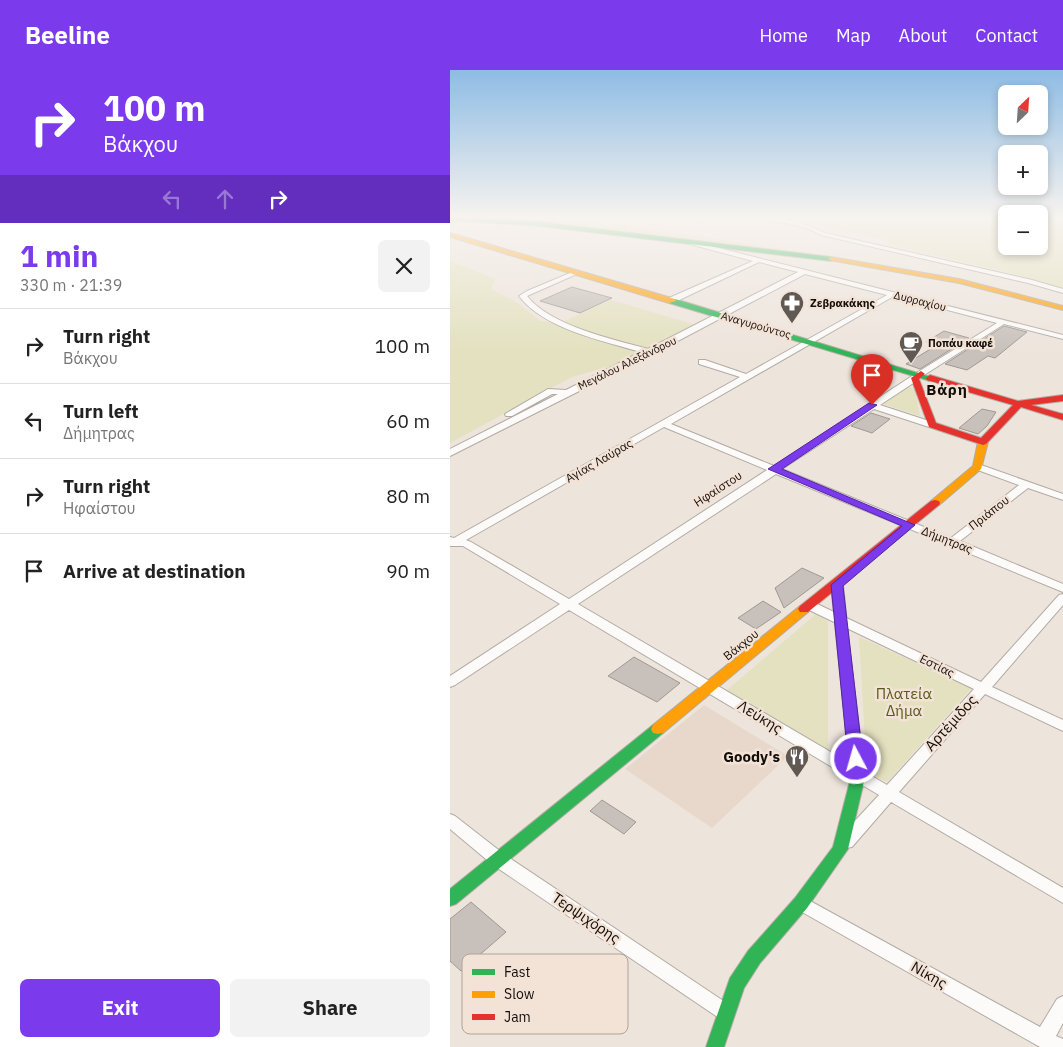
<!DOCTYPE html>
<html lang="en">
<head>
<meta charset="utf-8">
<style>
  :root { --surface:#fff; --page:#f2f2f2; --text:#222; --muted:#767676; --line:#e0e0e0; --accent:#7c3aed }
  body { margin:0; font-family:"IBM Plex Sans",sans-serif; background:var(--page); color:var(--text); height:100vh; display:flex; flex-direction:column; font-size:19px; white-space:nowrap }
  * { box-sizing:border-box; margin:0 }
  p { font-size:16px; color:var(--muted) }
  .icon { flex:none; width:28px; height:28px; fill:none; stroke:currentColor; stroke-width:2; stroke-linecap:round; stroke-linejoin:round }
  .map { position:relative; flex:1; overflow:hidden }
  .panel { display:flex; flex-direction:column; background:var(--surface); width:450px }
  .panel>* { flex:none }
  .banner { background:#7c3aed; color:#fff; overflow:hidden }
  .needle { width:32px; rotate:25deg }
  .fabs { position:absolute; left:548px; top:15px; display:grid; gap:10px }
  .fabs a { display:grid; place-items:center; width:50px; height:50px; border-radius:8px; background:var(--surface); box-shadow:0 2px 8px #0003; font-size:25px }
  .pin { position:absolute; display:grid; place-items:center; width:42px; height:42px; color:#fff; margin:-51px -21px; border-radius:50% 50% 50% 0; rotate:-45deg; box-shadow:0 0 5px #0007 }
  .pin .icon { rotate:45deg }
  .me { position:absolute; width:55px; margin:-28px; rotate:354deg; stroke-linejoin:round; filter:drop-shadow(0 0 4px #0008) }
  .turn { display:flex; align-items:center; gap:18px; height:105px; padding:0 20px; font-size:22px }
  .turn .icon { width:65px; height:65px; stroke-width:2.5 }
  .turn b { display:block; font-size:35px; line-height:42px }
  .lanes { display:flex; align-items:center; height:48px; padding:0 20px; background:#0003; justify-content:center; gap:25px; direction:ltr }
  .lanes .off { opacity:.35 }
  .round { display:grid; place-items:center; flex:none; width:52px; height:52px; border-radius:8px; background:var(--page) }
  .summary { display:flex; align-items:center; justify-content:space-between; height:85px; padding:0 20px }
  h1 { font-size:30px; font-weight:700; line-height:38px; color:var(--accent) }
  .action { display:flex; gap:10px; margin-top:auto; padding:10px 20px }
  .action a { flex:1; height:58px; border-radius:8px; background:var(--accent); color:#fff; font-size:20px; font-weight:700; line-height:58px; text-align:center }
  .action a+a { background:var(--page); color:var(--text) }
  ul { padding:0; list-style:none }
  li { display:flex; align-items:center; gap:15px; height:75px; padding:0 20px; border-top:1px solid var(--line) }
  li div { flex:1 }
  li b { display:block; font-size:19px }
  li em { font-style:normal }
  header { display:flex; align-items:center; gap:30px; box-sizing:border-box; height:70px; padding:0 25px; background:var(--accent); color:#fff }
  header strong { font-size:24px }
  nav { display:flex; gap:28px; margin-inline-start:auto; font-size:18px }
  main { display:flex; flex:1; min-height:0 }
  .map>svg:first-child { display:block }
  .built { fill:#e8d8cb }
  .green { fill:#e3e1bf }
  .building { fill:#c8c1bb; stroke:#9f9993 }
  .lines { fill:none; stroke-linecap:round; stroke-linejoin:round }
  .street-casing { stroke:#b2aba4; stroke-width:2 }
  .fast-casing { stroke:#b2aba4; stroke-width:2 }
  .slow-casing { stroke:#b2aba4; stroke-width:2 }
  .jam-casing { stroke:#b2aba4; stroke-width:2 }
  .street { fill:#fcfbfa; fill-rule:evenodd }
  .fast { fill:#30b455; fill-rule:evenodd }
  .slow { fill:#ff9f0a; fill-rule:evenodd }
  .jam { fill:#e5322d; fill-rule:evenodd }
  .route { fill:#7c3aed; stroke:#51269a }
  .labels { text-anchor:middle; stroke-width:5; stroke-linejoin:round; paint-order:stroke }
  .far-street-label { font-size:11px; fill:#120d09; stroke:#f3e3d6 }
  .far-poi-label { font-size:11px; font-weight:bold; fill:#120d09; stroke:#f3e3d6; text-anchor:start }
  .street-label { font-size:12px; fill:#120d09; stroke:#f3e3d6 }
  .far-district-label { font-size:15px; font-weight:bold; letter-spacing:1px; fill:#120d09; stroke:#f3e3d6 }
  .near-park-label { font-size:15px; fill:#585a1d; stroke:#f3e3d6 }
  .near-street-label { font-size:15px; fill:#120d09; stroke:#f3e3d6 }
  .near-poi-label { font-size:15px; font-weight:bold; fill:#120d09; stroke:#f3e3d6; text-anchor:end }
  .key { fill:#f3e3d6; stroke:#b0a398; stroke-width:1 }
  .key-label { font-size:14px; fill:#120d09 }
</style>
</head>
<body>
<header>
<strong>Beeline</strong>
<nav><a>Home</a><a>Map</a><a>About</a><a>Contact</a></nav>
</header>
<main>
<section class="panel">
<div class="banner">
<div class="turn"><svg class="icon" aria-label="right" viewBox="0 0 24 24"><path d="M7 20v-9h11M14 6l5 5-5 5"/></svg><div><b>100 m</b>Βάκχου</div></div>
<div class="lanes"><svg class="icon off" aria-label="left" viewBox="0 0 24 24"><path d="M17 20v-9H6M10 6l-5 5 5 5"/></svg><svg class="icon off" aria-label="ahead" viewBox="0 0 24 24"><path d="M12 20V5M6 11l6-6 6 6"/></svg><svg class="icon" aria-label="right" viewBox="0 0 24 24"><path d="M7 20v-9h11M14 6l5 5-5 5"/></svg></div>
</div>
<div class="summary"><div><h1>1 min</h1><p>330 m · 21:39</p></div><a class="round"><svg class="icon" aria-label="close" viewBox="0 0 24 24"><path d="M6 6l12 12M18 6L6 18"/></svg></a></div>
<ul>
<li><svg class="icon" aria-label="right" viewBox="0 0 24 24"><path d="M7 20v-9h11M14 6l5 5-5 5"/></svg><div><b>Turn right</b><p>Βάκχου</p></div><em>100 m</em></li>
<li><svg class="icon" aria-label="left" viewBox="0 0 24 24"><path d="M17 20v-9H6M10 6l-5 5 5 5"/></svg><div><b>Turn left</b><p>Δήμητρας</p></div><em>60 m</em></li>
<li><svg class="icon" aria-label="right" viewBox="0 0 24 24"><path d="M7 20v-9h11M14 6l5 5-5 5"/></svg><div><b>Turn right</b><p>Ηφαίστου</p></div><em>80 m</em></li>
<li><svg class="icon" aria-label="arrive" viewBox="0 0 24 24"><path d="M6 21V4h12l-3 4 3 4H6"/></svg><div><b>Arrive at destination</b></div><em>90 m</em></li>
</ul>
<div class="action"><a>Exit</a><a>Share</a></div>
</section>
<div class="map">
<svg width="613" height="977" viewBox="0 0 613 977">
  <rect width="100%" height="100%" fill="#ede4dc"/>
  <path class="built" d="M254,635l84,51 -76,72 -87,-59z"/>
  <g class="green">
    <path d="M0,146l153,6 240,36 -310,-37z"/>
    <path d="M327,146h229v30h33v-30h24v73l-44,-14 -133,-31 5,-3z"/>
    <path d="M0,191l45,18 -4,10 22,11 28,21 20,2 50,-23 85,25 -69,36 -55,16 -122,66z"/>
    <path d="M458,317l7,3 5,26 -37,-12z"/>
    <path d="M366,544l12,7v130l-102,-60z"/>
    <path d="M409,567l113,51 -85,94 -20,-10z"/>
  </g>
  <g class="building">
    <path d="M122,217l40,11 -32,15 -40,-12z"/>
    <path d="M554,256l23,6 -32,26 -7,-2 -21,14 -22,-6z"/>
    <path d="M494,261l25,7 -49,31 -14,-5 31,-19 -11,-3z"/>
    <path d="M532,339l14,3 -9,14 -9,8 -19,-6z"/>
    <path d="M421,343l19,6 -18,14 -21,-7z"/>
    <path d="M352,498l22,10 -40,30 -9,-20z"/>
    <path d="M313,531l18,11 -25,17 -18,-11z"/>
    <path d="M184,587l46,26 -23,19 -49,-26z"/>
    <path d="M152,730l34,22 -12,12 -34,-23z"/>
    <path d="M21,832l35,30 -45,39 -11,-10v-42z"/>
  </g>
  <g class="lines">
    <g class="street-casing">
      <g id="street">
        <path d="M240,146h8l4,2 -3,2z"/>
        <path d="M305,146c20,-2 52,8 70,17l207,47 31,9v4l-35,-10 -207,-48 -14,-7z"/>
        <path d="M241,171l372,94v4l-59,-15 -83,53 -4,-3 1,-2 79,-49 -103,-27 -223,128 103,42 138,-90h6v4l-38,25 55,18v4h-6l-55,-18 -92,60 169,69 68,-53 -44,-16 -2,-2 2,-2h6l82,29v6l-35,-12 -68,53 103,43v8l-287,-118 -198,130 309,181 87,-96 -167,-80 -2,-3 2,-3h8l166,79 78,-87 4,-1v11l-71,82 71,33v11l-78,-37 -86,98 164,96v15l-172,-101 -39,45 -6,1 -6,-1 -2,-5 2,-5 39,-42 -310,-185 -114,75 -5,2v-11l110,-72 -97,-58h-13v-9l4,1 286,-161 -41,-13v-4h6l41,14 141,-79 -82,-21 -152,80 -203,102v-7l108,-55h-6l-40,22h-6l-1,-2 43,-25 18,1 75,-38c-38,-11 -97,-23 -122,-56l8,-5 48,-20h4v2l-52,23c24,30 85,43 121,53l150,-77 -39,-10 -84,40h-6v-4l84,-37 -64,-17v-2zM214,357l103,43 -198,129 -98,-57 -5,-2z"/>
        <path d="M0,744l5,2 50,39 226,151 3,6 -3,6 -6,3 -6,-3 -226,-153 -43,-36z"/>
        <path d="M351,826l239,131 17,-28 6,-3v27l-7,13 7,3v8h-23l-245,-139 -2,-5 2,-5z"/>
      </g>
    </g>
    <g class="fast-casing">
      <g id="fast">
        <path d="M0,146l90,6 291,35 3,2 -3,2 -291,-35 -90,-6z"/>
        <path d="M219,229h6l259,79 -4,3 -3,-1 -258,-77z"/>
        <path d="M394,579l5,1 1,3 15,124 -17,72 -41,59 -47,55 -16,25 -20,59h-18l24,-69 18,-27 47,-53 38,-51 18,-70 -13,-124 1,-3z"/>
        <path d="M208,654l5,1 2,4 -2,4 -207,171 -6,2v-17l203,-164z"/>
      </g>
    </g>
    <g class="slow-casing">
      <g id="slow">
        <path d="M0,163l225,66 1,2 -7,2 -219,-66z"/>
        <path d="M381,187l128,22 104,27v4l-104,-27 -130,-23v-2z"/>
        <path d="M533,369l5,3 -7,27 -42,36h-8l-1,-2 1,-2 42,-35 5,-24z"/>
        <path d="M387,511l6,4 7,68 -1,3h-10l-1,-3 -7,-68z"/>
        <path d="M354,535l4,1 2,3 -2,3 -145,121 -5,1 -5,-1 -2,-4 2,-4 147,-119z"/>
      </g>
    </g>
    <g class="jam-casing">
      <g id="jam">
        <path d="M471,301l4,3 -6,5 17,44 45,15 32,-33 -86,-25 -1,-2 4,-3 88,26 45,-6v6l-32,4 32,9v6l-42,-13 -35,37 -3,1 -54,-18 -18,-49z"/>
        <path d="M485,430l4,1 1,2 -1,2 -131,107h-8l-2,-3 2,-3 131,-105z"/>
      </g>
    </g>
    <use href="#street" class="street"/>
    <use href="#fast" class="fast"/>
    <use href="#slow" class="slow"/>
    <use href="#jam" class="jam"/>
  </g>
  <linearGradient id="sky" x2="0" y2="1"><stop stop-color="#8ebce4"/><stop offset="0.52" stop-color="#f7f3ef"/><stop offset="1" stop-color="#f7f3ef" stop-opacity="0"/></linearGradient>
  <rect width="613" height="282" fill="url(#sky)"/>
  <path class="route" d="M419,333l8,2 -95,64 133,56 -72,61 20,173 -2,4h-11l-2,-4 -17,-174 71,-59 -134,-57z"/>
  <defs>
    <g id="pharmacy-pin" transform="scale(1.25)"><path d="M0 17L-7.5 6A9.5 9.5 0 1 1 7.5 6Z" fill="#5f5853" stroke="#f3e3d6"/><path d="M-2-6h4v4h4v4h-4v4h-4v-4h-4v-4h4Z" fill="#fff"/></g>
    <g id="cafe-pin" transform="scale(1.25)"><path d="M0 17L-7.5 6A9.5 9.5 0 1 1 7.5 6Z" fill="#5f5853" stroke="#f3e3d6"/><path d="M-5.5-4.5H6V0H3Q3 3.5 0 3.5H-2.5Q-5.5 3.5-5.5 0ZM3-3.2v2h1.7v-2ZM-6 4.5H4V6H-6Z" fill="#fff"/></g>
    <g id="restaurant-pin" transform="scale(1.25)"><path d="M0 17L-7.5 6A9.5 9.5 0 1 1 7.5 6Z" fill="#5f5853" stroke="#f3e3d6"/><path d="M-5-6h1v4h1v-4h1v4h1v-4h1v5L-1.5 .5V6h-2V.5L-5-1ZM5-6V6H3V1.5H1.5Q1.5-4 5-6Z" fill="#fff"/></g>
  </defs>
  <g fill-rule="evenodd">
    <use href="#pharmacy-pin" x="342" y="233"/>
    <use href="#cafe-pin" x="461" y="273"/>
    <use href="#restaurant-pin" x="347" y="687"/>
  </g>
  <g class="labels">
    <g class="far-street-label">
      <text transform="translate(470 231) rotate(14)" y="4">Δυρραχίου</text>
      <text transform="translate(306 255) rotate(16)" y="4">Αναγυρούντος</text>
      <text transform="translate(177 293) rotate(-26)" y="4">Μεγάλου Αλεξάνδρου</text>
    </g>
    <g class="far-poi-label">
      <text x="360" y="237">Ζεβρακάκης</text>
      <text x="478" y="277">Ποπάυ καφέ</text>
    </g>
    <g class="street-label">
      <text transform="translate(149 391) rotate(-30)" y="4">Αγίας Λαύρας</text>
      <text transform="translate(268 419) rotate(-33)" y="4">Ηφαίστου</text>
      <text transform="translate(539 443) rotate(-38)" y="4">Πριάπου</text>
      <text transform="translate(497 470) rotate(22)" y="4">Δήμητρας</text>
      <text transform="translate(291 575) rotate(-39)" y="4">Βάκχου</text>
      <text transform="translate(487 596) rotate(26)" y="4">Εστίας</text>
    </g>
    <g class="far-district-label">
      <text x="497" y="325">Βάρη</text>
    </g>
    <g class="near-park-label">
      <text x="454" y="629">Πλατεία<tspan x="454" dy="17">Δήμα</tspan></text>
    </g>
    <g class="near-street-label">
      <text transform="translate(310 647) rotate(32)" y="5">Λεύκης</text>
      <text transform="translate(501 653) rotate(-48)" y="5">Αρτέμιδος</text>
      <text transform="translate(136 848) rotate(34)" y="5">Τερψιχόρης</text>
      <text transform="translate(479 905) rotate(30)" y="5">Νίκης</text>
    </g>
    <g class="near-poi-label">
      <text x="330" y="692">Goody's</text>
    </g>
  </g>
  <rect x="12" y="884" width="166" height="80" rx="8" class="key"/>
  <rect x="22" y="899" width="23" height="6" fill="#30b455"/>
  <rect x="22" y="921" width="23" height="7" fill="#ff9f0a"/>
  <rect x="22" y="944" width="23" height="6" fill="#e5322d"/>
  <g class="key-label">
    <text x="54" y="907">Fast</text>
    <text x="54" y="929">Slow</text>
    <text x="54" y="952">Jam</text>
  </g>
</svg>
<div class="fabs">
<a><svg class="needle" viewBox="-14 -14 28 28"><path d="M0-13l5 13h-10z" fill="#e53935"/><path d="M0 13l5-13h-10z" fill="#767676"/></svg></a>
<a>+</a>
<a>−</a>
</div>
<div class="pin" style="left:422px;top:335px;background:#d93025"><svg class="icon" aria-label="arrive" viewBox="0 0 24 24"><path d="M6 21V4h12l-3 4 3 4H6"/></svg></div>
<svg class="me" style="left:406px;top:689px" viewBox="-20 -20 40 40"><circle r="17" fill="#7c3aed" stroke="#fff" stroke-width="3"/><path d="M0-11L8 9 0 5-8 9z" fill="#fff"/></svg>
</div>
</main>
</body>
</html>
